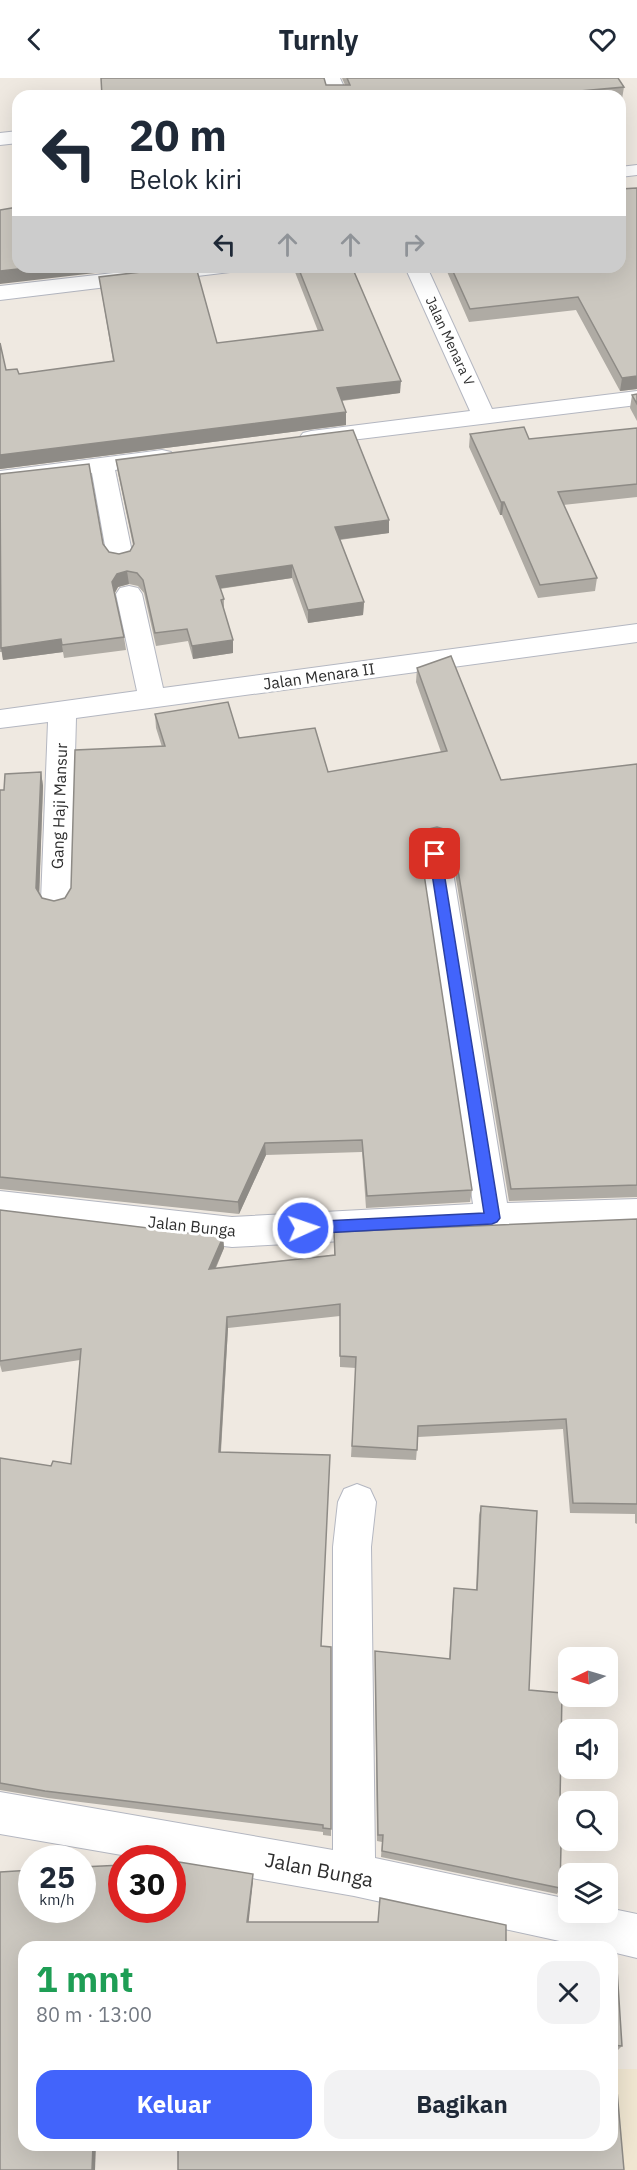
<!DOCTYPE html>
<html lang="id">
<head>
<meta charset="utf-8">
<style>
  :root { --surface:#fff; --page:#f2f2f3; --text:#1f2937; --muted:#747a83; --accent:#4264fb }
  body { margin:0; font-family:"IBM Plex Sans",sans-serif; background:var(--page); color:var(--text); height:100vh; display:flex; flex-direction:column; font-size:22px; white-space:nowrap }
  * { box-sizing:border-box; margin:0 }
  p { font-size:20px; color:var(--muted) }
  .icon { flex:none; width:33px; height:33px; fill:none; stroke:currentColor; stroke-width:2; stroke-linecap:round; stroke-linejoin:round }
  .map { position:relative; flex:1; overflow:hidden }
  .panel { position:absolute; left:18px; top:1863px; width:600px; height:210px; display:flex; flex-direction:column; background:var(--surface); border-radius:18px; box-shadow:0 6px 24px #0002 }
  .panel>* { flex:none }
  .guide { position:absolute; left:12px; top:12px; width:614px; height:183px; border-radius:18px; box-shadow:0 6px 24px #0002; background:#fff; color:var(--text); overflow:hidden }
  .needle { width:39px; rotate:265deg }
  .fabs { position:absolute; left:558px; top:1569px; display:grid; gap:12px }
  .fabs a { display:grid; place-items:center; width:60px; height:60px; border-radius:12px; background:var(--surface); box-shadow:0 6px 24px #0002; font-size:30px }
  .speed { position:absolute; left:18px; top:1767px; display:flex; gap:12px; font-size:30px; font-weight:700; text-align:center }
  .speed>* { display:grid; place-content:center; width:78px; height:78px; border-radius:50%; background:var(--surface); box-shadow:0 6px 24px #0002; line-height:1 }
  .speed small { font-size:15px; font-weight:400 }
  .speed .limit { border:9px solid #d22; background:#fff; color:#111 }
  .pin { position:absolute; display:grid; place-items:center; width:51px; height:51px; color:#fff; margin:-26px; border-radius:12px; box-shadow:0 3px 9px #0006 }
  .me { position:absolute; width:66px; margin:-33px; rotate:87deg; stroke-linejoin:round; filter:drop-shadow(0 0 4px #0008) }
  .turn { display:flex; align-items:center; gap:21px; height:126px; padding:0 18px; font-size:27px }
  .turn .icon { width:78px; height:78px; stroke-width:2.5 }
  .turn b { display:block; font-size:42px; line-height:51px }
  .lanes { display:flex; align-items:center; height:57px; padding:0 18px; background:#0003; justify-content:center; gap:30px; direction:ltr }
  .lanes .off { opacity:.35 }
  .round { display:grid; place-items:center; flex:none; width:63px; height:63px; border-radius:18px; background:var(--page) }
  .summary { display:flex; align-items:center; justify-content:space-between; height:102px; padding:0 18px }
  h1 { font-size:36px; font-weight:700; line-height:45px; color:#1e9e55 }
  .primary-button { display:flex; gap:12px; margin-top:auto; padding:12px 18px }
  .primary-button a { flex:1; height:69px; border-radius:18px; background:var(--accent); color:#fff; font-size:24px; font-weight:700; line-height:69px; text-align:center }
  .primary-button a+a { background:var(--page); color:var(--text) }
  header { display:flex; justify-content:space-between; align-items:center; height:78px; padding:0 18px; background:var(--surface); font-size:27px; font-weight:700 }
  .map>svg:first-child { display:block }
  .education { fill:#f0e6d1 }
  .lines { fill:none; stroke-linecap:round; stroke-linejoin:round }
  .lane-casing { stroke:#b4b7c1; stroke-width:2 }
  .street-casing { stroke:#b4b7c1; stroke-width:2 }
  .lane { fill:#fff; fill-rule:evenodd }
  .street { fill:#fff; fill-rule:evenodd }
  .wall { fill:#afaba4 }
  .shaded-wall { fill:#8e8b86 }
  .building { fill:#cbc7bf; stroke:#8e8b86; stroke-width:1.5 }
  .route { fill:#4264fb; stroke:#2b41a3; stroke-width:1.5 }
  .labels { text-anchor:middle; stroke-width:6; stroke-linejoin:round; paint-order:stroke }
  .far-street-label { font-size:14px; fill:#2e2e2e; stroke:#fff }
  .street-label { font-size:16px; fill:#2e2e2e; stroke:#fff }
  .near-street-label { font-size:20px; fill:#2e2e2e; stroke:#fff }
</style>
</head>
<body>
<header><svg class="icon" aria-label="back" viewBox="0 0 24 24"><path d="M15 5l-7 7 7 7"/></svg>Turnly<svg class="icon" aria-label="heart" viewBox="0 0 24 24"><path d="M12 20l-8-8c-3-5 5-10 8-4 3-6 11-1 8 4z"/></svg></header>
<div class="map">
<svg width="637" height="2092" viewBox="0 0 637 2092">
  <rect width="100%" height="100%" fill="#efe9e1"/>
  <path class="education" d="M612,1991h25v101h-380l355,-25z"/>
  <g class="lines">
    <g class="lane-casing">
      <path id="lane" d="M637,87v10l-17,2v-10z"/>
    </g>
    <g class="street-casing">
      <g id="street">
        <path d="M320,0h20l8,18h-20z"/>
        <path d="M18,53v12l-18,2v-12z"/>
        <path d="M166,189h67l-3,5 -8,1 -222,27v-14z"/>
        <path d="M405,189h22l65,142 145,-18v14l-326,40 -8,-2 -4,-5 4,-5 8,-2 159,-20z"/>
        <path d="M162,372l9,2 3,5 -3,5 -56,8 18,87 -4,6 -9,2 -9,-2 -4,-6 -15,-84 -92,12v-14z"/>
        <path d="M129,508l9,2 4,6 21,94 474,-64v18l-561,76 -5,183 -4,8 -11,3 -11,-3 -4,-8 7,-179 -48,6v-18l137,-19 -21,-97 4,-6z"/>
        <path d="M435,765l10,3 5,8 57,349 130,-4v30l-145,4 -260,14 -232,-28v-28l232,26 241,-13 -53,-350 5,-8z"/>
        <path d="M357,1406l13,5 6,13 -5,45 4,311 193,41v13h40v-4l29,6v44l-25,-6v-5h-25l-233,-51 -182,-32v-6h-33l-139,-24v-42l333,58v-303l5,-45 6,-13z"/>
      </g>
    </g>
    <use href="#lane" class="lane"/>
    <use href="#street" class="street"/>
  </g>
  <g class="wall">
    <path d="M342,0h276l6,9 -2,12h-2v-3h-518l224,-11h19z"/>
    <path d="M637,110v201l-17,2 -44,-81 -107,12 -24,-55h175z"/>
    <path d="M293,189h59l48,126 -58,8 4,11v13l-346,44v-126l6,27 13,4 94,-13 -14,-84 118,66 101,-12z"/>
    <path d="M637,316v27l-7,-13 2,-13z"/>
    <path d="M637,350v69l-74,8 34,73 -2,13 -57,7 -36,-83h-2l-31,-68 1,-13 59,5z"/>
    <path d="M116,382l273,73 -49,7 24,62 -1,13 -55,8 -16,-45 -72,11 4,10v12l9,29v13l-40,6 -5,-18 -32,5 -12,-53 -6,-7 -9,-2 -11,3 -3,6 9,44 2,13 -62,8 -1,-6 -60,8 -1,-8h-2v-178l103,70 6,8 10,2 11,-3 3,-6 -15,-72z"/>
    <path d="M417,590l84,112 136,-16v433l-128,4 -57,-347 -6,-10 -10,-3 -12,3 -4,7 52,339 -2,12 -104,6 -4,-56 -96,3 -27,59 -239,-25v-399h4l37,-18 2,14 -4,107 3,5 12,3 11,-3 97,-151 -6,-19 -1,-14 84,24 89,34 113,-20 -25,-70z"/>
    <path d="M0,1132l223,27 1,11 -8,20 118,-13v-23l303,-13v305l-2,-1v-9l-65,-1 -7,-84 -145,8 -2,23 -65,-3 5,-89 -16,-1v-51l-112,12 -7,124 101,194 9,1v189l-8,-1v-3l-275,-34 -48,-8v-332l51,8 20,-2 9,-104 -78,12 -2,-7z"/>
    <path d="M481,1428l48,184 31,113v85l-3,6 -176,-37 1,-15 -5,-1 -2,-181v-9l74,8 4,-62 1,-9 22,2 3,-75z"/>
    <path d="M612,1891l10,77 -4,4h-4l-436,120z"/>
  </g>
  <g class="shaded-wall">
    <path d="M36,189h111l-147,17v-13z"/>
    <path d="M637,298v13l-17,2 2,-13z"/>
    <path d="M401,303l-1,12 -63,8v-13z"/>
    <path d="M346,334v13l-346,44v-14z"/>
    <path d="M501,424h3l-2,13h-2z"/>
    <path d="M389,442v13l-54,7v-13z"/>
    <path d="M292,487v13l-76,11v-13z"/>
    <path d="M127,493l2,13 -11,3 -4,7 -2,-12 5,-8z"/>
    <path d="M364,524l-1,13 -55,8v-13z"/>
    <path d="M61,561l2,13 -60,8 -2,-12z"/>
    <path d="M233,562v13l-40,6 -1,-13z"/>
    <path d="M41,694l2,14 -4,115 -3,-13z"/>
    <path d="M437,749l-1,14 -12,3 -6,10 1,-13 6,-11z"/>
    <path d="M265,1065l1,12 -27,59 -1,-12z"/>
    <path d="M223,1159l1,11 -14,32 -1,-11z"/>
    <path d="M227,1239l1,11 -8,134 -1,-10z"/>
    <path d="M253,1796v7l-5,47 -1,-6z"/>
    <path d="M93,2067h3l-1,25h-3z"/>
  </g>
  <g class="building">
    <path d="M101,0h223l2,7h24l-3,-7h271l6,9 -100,9h-422z"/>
    <path d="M637,110v188l-15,2 -44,-81 -108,12 -19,-42h169v-78z"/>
    <path d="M18,129v60h18l-36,4v-61z"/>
    <path d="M184,189h12l21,76 106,-13 -25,-63h54l49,114 -64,7 9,24 -346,43v-112l6,27 11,-1 2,5 95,-13 -15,-84z"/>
    <path d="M637,316v10l-5,-9z"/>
    <path d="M524,349l5,12 108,-11v56l-79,8 39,86 -57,7 -36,-83h-3l-31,-68z"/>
    <path d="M353,352l36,90 -54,7 29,75 -56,8 -16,-45 -76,11 8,23 -3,1 12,40 -41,6 -5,-17 -32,4 -12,-53 -6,-7 -10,-2 -10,3 -5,8 12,55 -62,8 -1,-6 -60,9 -1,-174 89,-10 14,80 6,8 10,2 11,-3 4,-7 -18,-84z"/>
    <path d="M451,578l50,124 136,-16v421l-126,4 -58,-349 -6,-10 -10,-3 -12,3 -6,11 53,349 -105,6 -5,-56 -97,3 -27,59 -238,-25v-387h4l1,-16 36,-2 -5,116 6,10 12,3 11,-3 6,-10 4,-138 90,-4 -10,-32 73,-12 11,36 76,-10 13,44 119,-21 -30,-83z"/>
    <path d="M0,1132l223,27 -14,32 126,-14 -1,-23 303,-13v285l-64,-1 -7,-84 -148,7 -1,24 -65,-4 4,-89 -16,-1v-52l-113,13 -8,135 111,3 -9,191 10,1v182l-8,-1v-3l-278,-34 -45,-8v-325l51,8 2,-5 18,3 10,-115 -81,12z"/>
    <path d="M481,1428l56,5 -8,179 33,3 -2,110 2,1 -2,84 -178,-37 1,-16h-5l-3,-184 75,8 4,-71 23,2z"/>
    <path d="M172,1784h7l74,12 -6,48h131l2,-24 126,27v22h-482v198h69l-1,25h-92v-298l32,-2v40h50v-43l40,-2v45h50z"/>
    <path d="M612,1891h5l5,77 -9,-1 11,125h-446v-25h434z"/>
  </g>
  <path class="route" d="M435,772l6,4 59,364 -3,4 -5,2 -189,10 -5,-2 -2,-4 2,-4 5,-2 181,-9 -55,-359z"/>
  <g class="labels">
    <g class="far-street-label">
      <text transform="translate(450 263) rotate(65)" y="5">Jalan Menara V</text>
    </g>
    <g class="street-label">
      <text transform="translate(319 598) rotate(-8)" y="6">Jalan Menara II</text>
      <text transform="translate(59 728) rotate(-88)" y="6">Gang Haji Mansur</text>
      <text transform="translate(192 1148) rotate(6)" y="6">Jalan Bunga</text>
    </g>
    <g class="near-street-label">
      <text transform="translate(319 1792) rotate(11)" y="7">Jalan Bunga</text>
    </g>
  </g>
</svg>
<div class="fabs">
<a><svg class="needle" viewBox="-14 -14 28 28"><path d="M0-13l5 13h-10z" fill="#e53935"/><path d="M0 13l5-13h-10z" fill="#747a83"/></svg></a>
<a><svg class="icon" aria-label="sound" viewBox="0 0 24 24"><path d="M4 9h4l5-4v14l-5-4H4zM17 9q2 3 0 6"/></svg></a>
<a><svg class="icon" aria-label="search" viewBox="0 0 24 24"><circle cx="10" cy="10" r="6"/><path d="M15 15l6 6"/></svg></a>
<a><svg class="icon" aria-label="layers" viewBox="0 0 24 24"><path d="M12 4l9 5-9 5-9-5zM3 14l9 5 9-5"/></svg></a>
</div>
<div class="speed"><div>25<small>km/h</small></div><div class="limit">30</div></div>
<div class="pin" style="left:435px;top:776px;background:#d93025"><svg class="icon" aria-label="arrive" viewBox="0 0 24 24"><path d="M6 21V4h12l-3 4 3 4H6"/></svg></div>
<svg class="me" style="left:303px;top:1150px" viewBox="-20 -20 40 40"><circle r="17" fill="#4264fb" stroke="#fff" stroke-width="3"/><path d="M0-11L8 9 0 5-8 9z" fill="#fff"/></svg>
<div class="guide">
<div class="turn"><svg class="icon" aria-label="left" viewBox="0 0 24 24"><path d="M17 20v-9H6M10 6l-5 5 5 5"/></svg><div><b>20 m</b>Belok kiri</div></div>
<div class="lanes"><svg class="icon" aria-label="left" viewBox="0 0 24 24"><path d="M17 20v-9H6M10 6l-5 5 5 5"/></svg><svg class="icon off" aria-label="ahead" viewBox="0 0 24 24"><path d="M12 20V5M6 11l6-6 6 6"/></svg><svg class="icon off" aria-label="ahead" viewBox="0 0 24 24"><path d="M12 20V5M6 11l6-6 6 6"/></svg><svg class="icon off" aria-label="right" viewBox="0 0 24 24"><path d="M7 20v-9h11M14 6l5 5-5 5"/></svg></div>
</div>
<section class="panel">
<div class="summary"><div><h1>1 mnt</h1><p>80 m · 13:00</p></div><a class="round"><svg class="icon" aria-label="close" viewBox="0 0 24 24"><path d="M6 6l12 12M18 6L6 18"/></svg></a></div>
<div class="primary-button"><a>Keluar</a><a>Bagikan</a></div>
</section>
</div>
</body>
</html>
